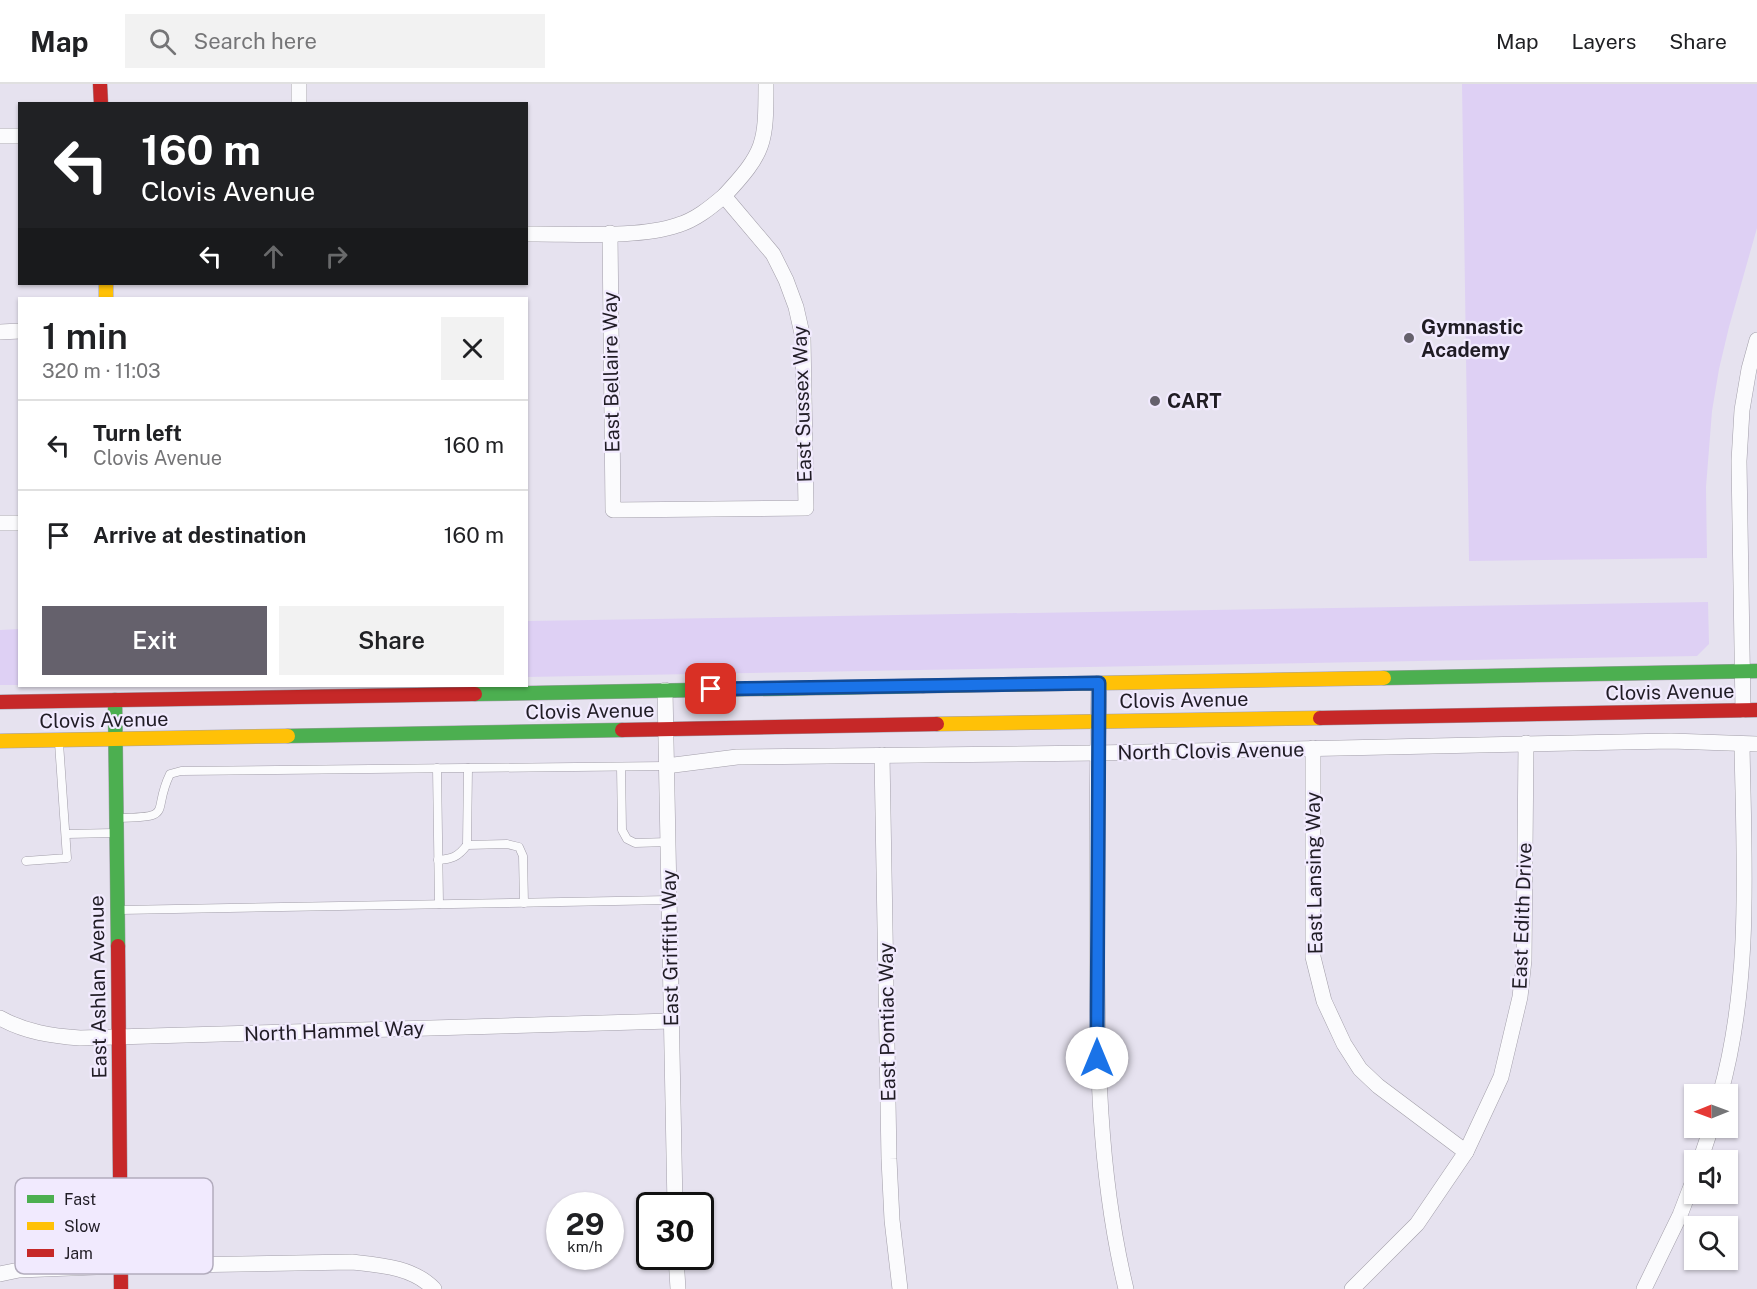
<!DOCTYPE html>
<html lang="en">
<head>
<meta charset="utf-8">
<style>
  :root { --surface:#fff; --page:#f2f2f2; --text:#202124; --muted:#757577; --line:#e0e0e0; --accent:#65616c }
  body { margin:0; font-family:"Public Sans",sans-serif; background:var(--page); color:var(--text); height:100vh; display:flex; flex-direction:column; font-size:22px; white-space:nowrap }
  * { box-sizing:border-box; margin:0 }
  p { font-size:20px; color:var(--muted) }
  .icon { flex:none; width:33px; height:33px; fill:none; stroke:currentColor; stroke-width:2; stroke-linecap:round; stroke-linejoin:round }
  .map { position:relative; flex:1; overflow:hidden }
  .drawer { position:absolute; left:18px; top:213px; width:510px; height:390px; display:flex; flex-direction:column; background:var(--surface); border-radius:0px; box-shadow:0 2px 4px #0004 }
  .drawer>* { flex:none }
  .hud { position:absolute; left:18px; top:18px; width:510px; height:183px; border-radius:0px; box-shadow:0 2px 4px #0004; background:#202124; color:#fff; overflow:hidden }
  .needle { width:39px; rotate:269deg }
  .buttons { position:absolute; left:1684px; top:1000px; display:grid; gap:12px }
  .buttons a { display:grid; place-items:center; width:54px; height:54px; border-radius:0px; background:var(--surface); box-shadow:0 2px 4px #0004; font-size:30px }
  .speed { position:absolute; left:546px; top:1108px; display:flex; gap:12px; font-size:30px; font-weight:700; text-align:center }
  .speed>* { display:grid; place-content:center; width:78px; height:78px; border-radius:50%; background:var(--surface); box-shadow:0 2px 4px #0004; line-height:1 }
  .speed small { font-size:15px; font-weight:400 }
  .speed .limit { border:3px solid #111; border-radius:9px; background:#fff; color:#111 }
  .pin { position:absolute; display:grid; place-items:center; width:51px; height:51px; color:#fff; margin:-26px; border-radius:12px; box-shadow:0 3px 9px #0006 }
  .me { position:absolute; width:66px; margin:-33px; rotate:0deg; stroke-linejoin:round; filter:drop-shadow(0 0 4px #0008) }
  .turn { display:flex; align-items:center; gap:21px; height:126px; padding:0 24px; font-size:27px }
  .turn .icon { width:78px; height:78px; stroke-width:2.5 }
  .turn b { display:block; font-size:42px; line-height:51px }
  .lanes { display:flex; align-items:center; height:57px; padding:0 24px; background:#0003; justify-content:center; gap:30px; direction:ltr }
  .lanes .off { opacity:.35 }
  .round { display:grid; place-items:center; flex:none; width:63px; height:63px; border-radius:0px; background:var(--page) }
  .headline { display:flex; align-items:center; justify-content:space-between; height:102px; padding:0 24px }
  h1 { font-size:36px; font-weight:600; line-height:45px }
  .button { display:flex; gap:12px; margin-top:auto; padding:12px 24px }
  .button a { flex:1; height:69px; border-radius:0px; background:var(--accent); color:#fff; font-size:24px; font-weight:600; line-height:69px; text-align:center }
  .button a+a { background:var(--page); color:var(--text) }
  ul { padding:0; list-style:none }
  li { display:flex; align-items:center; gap:18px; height:90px; padding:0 24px; border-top:2px solid var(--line) }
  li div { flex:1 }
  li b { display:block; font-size:22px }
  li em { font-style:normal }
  header { display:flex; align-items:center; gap:36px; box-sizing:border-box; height:84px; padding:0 30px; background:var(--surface); border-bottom:2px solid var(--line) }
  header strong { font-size:28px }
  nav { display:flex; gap:33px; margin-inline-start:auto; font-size:21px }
  .search { width:420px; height:54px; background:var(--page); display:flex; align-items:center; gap:15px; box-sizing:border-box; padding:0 21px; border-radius:0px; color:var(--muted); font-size:22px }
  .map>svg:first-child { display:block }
  .green { fill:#ded0f4 }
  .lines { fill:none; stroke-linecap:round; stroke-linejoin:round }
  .lane-casing { stroke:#a29ea9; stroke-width:9 }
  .street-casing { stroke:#a29ea9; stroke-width:16 }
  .fast-casing { stroke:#a29ea9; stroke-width:15 }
  .slow-casing { stroke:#a29ea9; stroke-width:15 }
  .jam-casing { stroke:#a29ea9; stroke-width:15 }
  .lane { stroke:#fbfbfd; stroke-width:8 }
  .street { stroke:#fbfbfd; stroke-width:15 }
  .fast { stroke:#4caf50; stroke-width:14 }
  .slow { stroke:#ffc107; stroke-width:14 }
  .jam { stroke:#c62828; stroke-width:14 }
  .route-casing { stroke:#114b97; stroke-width:15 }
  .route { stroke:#1a73e8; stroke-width:10 }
  .poi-dot { fill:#65616c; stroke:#f1eafe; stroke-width:2 }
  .labels { text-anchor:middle; stroke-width:4.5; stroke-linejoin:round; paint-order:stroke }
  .poi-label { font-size:20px; font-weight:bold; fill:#201c25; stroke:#f1eafe; text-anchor:start }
  .street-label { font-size:20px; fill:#201c25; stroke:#f1eafe }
  .key { fill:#f1eafe; stroke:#b2acbd; stroke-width:1.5 }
  .key-label { font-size:16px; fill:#201c25 }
</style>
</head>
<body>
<header>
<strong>Map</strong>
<div class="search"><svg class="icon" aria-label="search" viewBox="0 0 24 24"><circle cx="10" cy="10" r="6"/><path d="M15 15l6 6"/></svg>Search here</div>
<nav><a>Map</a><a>Layers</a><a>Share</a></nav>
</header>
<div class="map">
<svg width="1757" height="1205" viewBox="0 0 1757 1205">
  <rect width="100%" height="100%" fill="#e6e2ef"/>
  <g class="green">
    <path d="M1462,0h295v144l-28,99 -10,42 -7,42 -6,76 1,71 -238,3z"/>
    <path d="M1708,518l1,42 -12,12 -1170,21v-56z"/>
    <path d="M19,545v56h-19v-55z"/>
  </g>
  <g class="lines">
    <g class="lane-casing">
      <g id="lane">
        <path d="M621,683l1,63 5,9 8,4 33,-1"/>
        <path d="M437,684l2,136"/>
        <path d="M468,684l-1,77 40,-1 12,3 4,9 1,47"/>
        <path d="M119,734c57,-1 32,-5 51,-44l11,-3 485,-5"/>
        <path d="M67,750l46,-1"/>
        <path d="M438,776c14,-1 20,-3 29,-15"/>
        <path d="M26,777l41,-3 -8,-115"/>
        <path d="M121,826l548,-10"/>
      </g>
    </g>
    <g class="street-casing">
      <g id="street">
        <path d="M299,0v20"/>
        <path d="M0,52h20"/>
        <path d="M610,149l3,277 193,-2 -3,-170 -7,-31 -10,-27 -13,-26 -49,-58c41,-44 42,-52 42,-112"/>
        <path d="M526,150c44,-1 112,5 152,-9 17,-5 32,-17 46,-29"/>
        <path d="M0,248l20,-1"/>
        <path d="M0,439h20"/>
        <path d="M1099,599c-2,84 -2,169 -2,254 0,119 1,236 29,352"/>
        <path d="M665,606l10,516"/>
        <path d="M1743,626l-4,-249 3,-51 7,-41 8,-29"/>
        <path d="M1313,664v209l11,44 20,43 16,25 18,17 88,66"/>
        <path d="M882,671l7,404 3,61 8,69"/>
        <path d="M666,682l71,-9 360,-4 574,-12 86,3"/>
        <path d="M0,934c25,14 52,18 80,20l591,-17"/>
        <path d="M1720,1011c32,-114 24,-233 22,-350"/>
        <path d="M1700,1077l11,-33"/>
        <path d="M676,1173l2,32"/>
        <path d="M0,1190l19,-4 103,-4 230,-4c28,3 61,5 82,27"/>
        <path d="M1352,1205l65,-65 49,-72 35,-75 19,-80 4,-37 2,-217"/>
        <path d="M1644,1205l36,-74 15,-39"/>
      </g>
    </g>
    <g class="fast-casing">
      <g id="fast">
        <path d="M1384,594l373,-7"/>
        <path d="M475,610l448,-8"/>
        <path d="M115,616l3,246"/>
        <path d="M288,652l334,-6"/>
      </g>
    </g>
    <g class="slow-casing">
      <g id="slow">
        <path d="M106,200v14"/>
        <path d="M923,602l461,-8"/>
        <path d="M937,640l383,-6"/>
        <path d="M0,657l288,-5"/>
      </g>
    </g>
    <g class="jam-casing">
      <g id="jam">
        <path d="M100,0l1,20"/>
        <path d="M0,618l475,-8"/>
        <path d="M1320,634l437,-8"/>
        <path d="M622,646l315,-6"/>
        <path d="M118,862l3,343"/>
      </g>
    </g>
    <use href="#lane" class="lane"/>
    <use href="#street" class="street"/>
    <use href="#fast" class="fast"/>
    <use href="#slow" class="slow"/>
    <use href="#jam" class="jam"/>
  </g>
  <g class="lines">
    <g class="route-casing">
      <path id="route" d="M711,605l388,-6 -2,375"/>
    </g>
    <use href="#route" class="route"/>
  </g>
  <g class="poi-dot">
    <circle cx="1409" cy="254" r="6"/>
    <circle cx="1155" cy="317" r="6"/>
  </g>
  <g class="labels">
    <g class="poi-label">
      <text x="1421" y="250">Gymnastic<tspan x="1421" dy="23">Academy</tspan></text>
      <text x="1167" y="324">CART</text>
    </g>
    <g class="street-label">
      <text transform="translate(611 288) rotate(-91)" y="7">East Bellaire Way</text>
      <text transform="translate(802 320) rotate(-92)" y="7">East Sussex Way</text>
      <text transform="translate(1670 608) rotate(-1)" y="7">Clovis Avenue</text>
      <text transform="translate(1184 616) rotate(-1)" y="7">Clovis Avenue</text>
      <text transform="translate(590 627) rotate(-1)" y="7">Clovis Avenue</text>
      <text transform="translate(104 636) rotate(-1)" y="7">Clovis Avenue</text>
      <text transform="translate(1211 667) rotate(-1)" y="7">North Clovis Avenue</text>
      <text transform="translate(1314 789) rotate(-91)" y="7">East Lansing Way</text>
      <text transform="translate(1522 832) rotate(-88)" y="7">East Edith Drive</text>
      <text transform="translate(670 864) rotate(-91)" y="7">East Griffith Way</text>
      <text transform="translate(98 903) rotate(-91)" y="7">East Ashlan Avenue</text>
      <text transform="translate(887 938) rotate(-91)" y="7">East Pontiac Way</text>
      <text transform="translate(334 947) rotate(-2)" y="7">North Hammel Way</text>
    </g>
  </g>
  <rect x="15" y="1094" width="198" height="96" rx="9" class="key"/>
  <rect x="27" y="1111" width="27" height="8" fill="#4caf50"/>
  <rect x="27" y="1138" width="27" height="8" fill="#ffc107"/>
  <rect x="27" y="1165" width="27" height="8" fill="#c62828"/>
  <g class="key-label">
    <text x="64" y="1121">Fast</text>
    <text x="64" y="1148">Slow</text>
    <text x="64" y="1175">Jam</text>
  </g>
</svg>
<div class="buttons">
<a><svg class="needle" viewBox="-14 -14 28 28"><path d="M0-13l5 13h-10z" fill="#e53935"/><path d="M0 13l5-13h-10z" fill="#757577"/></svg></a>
<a><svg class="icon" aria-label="sound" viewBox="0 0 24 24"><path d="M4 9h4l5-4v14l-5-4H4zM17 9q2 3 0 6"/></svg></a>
<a><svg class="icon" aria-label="search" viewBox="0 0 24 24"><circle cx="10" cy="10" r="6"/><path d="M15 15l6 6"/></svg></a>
</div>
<div class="speed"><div>29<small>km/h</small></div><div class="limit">30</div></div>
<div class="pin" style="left:711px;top:605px;background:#d93025"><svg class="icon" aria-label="arrive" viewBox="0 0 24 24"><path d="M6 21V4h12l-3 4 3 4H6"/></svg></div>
<svg class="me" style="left:1097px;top:974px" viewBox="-20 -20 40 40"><circle r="19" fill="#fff"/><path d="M0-13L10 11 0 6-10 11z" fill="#1a73e8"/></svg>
<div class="hud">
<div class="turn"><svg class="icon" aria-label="left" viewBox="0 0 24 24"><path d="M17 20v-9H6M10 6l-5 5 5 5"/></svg><div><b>160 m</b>Clovis Avenue</div></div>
<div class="lanes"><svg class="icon" aria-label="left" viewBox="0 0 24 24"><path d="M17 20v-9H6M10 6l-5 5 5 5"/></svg><svg class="icon off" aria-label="ahead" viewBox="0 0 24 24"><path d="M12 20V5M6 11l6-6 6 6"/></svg><svg class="icon off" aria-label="right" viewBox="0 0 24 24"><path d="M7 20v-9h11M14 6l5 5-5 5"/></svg></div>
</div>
<section class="drawer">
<div class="headline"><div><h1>1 min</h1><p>320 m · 11:03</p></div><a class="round"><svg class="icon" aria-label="close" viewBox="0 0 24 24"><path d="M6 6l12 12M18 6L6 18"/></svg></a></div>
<ul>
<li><svg class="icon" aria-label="left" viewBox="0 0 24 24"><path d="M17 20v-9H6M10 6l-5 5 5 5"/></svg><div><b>Turn left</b><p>Clovis Avenue</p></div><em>160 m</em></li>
<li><svg class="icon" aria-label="arrive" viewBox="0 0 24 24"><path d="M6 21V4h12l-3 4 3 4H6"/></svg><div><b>Arrive at destination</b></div><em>160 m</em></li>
</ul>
<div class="button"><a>Exit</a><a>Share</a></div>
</section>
</div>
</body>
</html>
